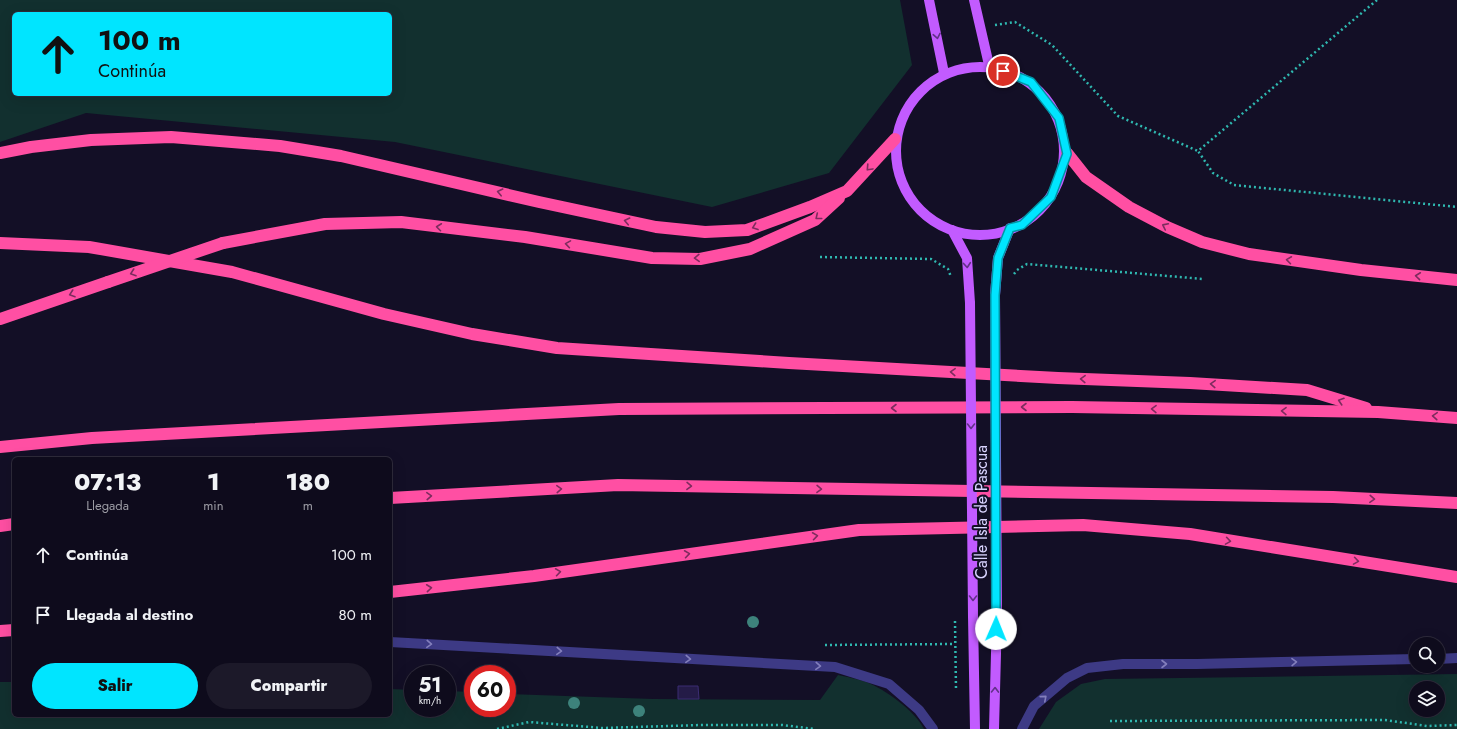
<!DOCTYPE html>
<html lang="es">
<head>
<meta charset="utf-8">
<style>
  :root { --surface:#0e0b1c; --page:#1c1929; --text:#f1f3f6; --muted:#9b9ba3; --line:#2e2b3b; --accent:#00e5ff }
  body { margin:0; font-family:Jost,sans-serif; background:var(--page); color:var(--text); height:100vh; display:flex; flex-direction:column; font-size:15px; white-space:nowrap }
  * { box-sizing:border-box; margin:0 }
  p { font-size:13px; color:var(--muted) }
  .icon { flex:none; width:22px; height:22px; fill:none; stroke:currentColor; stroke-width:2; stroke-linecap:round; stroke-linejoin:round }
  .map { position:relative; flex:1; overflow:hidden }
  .details { position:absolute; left:12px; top:457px; width:380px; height:260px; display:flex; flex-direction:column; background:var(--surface); border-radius:6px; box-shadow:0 4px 16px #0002,0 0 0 1px var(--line) }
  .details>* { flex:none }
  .banner { position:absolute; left:12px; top:12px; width:380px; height:84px; border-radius:6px; box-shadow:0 4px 16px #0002,0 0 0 1px var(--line); background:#00e5ff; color:#111; overflow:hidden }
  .fabs { position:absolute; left:1409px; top:637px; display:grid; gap:8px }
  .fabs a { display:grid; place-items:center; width:36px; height:36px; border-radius:50%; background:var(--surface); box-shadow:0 4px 16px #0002,0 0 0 1px var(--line); font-size:20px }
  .speed { position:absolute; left:404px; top:665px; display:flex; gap:8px; font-size:20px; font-weight:700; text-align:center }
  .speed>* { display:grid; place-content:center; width:52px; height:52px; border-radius:50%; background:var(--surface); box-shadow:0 4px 16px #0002,0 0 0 1px var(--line); line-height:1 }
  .speed small { font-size:10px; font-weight:400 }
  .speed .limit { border:6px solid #d22; background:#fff; color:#111 }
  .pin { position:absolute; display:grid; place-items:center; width:34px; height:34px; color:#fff; margin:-17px; border:2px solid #fff; border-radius:50%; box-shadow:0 1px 4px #0007 }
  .me { position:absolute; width:44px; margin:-22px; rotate:1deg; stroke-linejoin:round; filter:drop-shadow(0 0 3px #0008) }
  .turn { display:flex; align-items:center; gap:14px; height:84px; padding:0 20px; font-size:18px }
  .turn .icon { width:52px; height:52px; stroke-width:2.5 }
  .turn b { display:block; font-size:28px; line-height:34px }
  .eta { display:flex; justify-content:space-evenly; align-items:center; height:68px; text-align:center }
  .eta b { font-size:24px; font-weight:800; line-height:28px }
  .primary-button { display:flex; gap:8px; margin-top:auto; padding:8px 20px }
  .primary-button a { flex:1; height:46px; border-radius:24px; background:var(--accent); color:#111; font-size:16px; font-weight:800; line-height:46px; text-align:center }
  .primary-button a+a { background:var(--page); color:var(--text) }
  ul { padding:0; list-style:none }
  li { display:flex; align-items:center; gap:12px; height:60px; padding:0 20px }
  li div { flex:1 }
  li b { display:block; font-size:15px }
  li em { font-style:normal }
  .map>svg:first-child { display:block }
  .green { fill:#12302f; fill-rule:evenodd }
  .building { fill:#241b47; stroke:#3b2d73 }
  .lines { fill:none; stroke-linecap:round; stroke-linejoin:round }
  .path { stroke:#2fb8b0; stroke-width:2.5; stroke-dasharray:2 3; stroke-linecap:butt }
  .service { stroke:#3d3a85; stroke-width:10 }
  .primary { stroke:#c25bff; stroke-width:10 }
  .motorway { stroke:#ff4fa3; stroke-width:12 }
  .primary-bridge { stroke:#c25bff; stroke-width:10 }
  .motorway-bridge { stroke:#ff4fa3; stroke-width:12 }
  .tree { fill:#3d827b }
  .oneway { stroke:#623188 }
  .oneway2 { stroke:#7d2c5e }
  .oneway3 { stroke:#837fbc }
  .route-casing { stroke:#0095a6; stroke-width:10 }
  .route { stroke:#00e5ff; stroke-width:7 }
  .labels { text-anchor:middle; stroke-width:4; stroke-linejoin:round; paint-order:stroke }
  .street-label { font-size:16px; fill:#d9d4ff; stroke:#130f26 }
</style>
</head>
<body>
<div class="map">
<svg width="1457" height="729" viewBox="0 0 1457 729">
  <rect width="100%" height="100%" fill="#130f26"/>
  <g class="green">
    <path d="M0,0h900l12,65 -83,108 -117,34 -317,-65 -309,-29 -86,29zM14,14h376v80h-376z"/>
    <path d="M1457,674v55h-418l17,-27 25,-18 24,-5zM1416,688h22v22h-22z"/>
    <path d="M838,675c9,2 20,4 28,7 19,7 49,29 58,47h-924v-47h14v33h376v-26l23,1v18h34v-17l26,1v16h34v-14l146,5 167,1z"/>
  </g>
  <path class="building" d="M678,686h20l1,13h-21z"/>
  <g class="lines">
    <g class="path">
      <path d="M1377,0l-179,151 15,22 21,12 223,22"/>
      <path d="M995,25l20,-3 37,23 66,71 80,35"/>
      <path d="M820,257l111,2 17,10 3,8"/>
      <path d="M1014,274l3,-4 10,-6 176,15"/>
      <path d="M955,621l1,69"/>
      <path d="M825,645l130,-1"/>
      <path d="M1110,721l275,-1 42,6 30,-1"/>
      <path d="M497,729l32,-7 73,6 100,-3h80l33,4"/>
    </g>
    <g class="service">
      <path d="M390,642l445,25 54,17 30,26 14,19"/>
      <path d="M1438,659l19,-1"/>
      <path d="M1022,729l12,-23 33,-28 20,-10 36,-4h74l219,-5"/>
    </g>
    <g class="primary">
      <path d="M929,0l15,73"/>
      <path d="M974,0l15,65"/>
      <circle cx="980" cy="151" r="84"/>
      <path d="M952,230l15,28 3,45"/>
      <path d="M995,295l3,-37 12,-30"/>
      <path d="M973,616l2,113"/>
      <path d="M994,729l3,-114"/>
    </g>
    <g class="motorway">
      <path d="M0,153l31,-6 60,-7 80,-3 109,9 61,10 198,46 117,25 49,5 42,-2 63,-23 37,-16 48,-52"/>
      <path d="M1067,153l19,24 43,30 38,20 35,15 47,12 112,16 96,10"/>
      <path d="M0,243l89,4 143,25 152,42 88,20 85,14 232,15 269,15 132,5 117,7 59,18"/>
      <path d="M223,243l102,-19 76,-2 124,15 127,21 48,1 50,-10 65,-29 24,-22"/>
      <path d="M0,319l108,-37"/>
      <path d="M0,447l92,-9 527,-29 453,-2 306,5 79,6"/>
      <path d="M390,498l228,-13 715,12 124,6"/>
      <path d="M0,526l14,-2"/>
      <path d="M390,592l144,-16 325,-46 224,-5 107,9 267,43"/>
      <path d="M0,631l14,-1"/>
    </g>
    <g class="primary-bridge">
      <path d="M995,295l2,320"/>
      <path d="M970,303l3,313"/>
    </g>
    <path class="motorway-bridge" d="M108,282l115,-39"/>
  </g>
  <g class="tree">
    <circle cx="753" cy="622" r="6"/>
    <circle cx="574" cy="703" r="6"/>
    <circle cx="639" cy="711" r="6"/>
  </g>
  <defs><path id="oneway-chevron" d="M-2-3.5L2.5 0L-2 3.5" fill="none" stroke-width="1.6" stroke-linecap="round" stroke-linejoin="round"/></defs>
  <g class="oneway">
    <use href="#oneway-chevron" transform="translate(937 36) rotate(79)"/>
    <use href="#oneway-chevron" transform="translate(967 265) rotate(85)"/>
    <use href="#oneway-chevron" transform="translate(971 426) rotate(90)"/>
    <use href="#oneway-chevron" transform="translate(973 598) rotate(90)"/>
    <use href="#oneway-chevron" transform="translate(995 690) rotate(-89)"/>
  </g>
  <g class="oneway2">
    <use href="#oneway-chevron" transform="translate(869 168) rotate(133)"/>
    <use href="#oneway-chevron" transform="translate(500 192) rotate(-167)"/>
    <use href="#oneway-chevron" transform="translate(818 217) rotate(141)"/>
    <use href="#oneway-chevron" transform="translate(627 221) rotate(-168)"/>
    <use href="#oneway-chevron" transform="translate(1165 226) rotate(-154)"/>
    <use href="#oneway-chevron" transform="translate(439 227) rotate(-173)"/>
    <use href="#oneway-chevron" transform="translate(755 227) rotate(160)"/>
    <use href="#oneway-chevron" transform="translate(568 244) rotate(-171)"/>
    <use href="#oneway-chevron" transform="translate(697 258) rotate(178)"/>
    <use href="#oneway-chevron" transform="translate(1289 260) rotate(-172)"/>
    <use href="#oneway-chevron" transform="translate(133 273) rotate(161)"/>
    <use href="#oneway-chevron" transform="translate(1418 276) rotate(-174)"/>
    <use href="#oneway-chevron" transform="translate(72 294) rotate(161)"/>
    <use href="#oneway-chevron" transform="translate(953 372) rotate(-177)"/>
    <use href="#oneway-chevron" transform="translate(1083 379) rotate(-178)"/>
    <use href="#oneway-chevron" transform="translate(1213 384) rotate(-177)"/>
    <use href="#oneway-chevron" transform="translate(1341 401) rotate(-162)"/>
    <use href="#oneway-chevron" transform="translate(1024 407) rotate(180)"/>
    <use href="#oneway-chevron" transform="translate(894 408) rotate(180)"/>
    <use href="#oneway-chevron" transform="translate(1154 409) rotate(-179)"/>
    <use href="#oneway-chevron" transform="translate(1284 411) rotate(-179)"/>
    <use href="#oneway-chevron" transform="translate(1435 416) rotate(-176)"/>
    <use href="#oneway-chevron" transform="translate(689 486) rotate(1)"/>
    <use href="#oneway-chevron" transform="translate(559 489) rotate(-3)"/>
    <use href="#oneway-chevron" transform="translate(819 489) rotate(1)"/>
    <use href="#oneway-chevron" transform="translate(429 496) rotate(-3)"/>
    <use href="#oneway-chevron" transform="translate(1372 499) rotate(3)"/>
    <use href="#oneway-chevron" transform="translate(815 536) rotate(-8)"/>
    <use href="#oneway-chevron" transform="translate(1228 541) rotate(9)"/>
    <use href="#oneway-chevron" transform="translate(687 554) rotate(-8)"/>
    <use href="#oneway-chevron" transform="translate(1356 561) rotate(9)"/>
    <use href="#oneway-chevron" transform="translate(558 572) rotate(-8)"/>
    <use href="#oneway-chevron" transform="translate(429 588) rotate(-6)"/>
  </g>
  <g class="oneway3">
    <use href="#oneway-chevron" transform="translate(429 644) rotate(3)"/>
    <use href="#oneway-chevron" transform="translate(559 651) rotate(3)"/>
    <use href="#oneway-chevron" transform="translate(688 659) rotate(3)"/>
    <use href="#oneway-chevron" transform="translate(1294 662) rotate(-1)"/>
    <use href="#oneway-chevron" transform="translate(1164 664)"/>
    <use href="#oneway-chevron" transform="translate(818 666) rotate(3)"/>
    <use href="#oneway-chevron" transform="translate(1044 698) rotate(-41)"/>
  </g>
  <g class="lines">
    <g class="route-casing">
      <path id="route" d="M996,629l-1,-334 3,-37 12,-30 12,-3 29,-28 16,-43 -8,-36 -28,-36 -28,-11"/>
    </g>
    <use href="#route" class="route"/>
  </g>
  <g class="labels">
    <g class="street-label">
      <text transform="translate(981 512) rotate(-90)" y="6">Calle Isla de Pascua</text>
    </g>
  </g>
</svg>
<div class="fabs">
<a><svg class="icon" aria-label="search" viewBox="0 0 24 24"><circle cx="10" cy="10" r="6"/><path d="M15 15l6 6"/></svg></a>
<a><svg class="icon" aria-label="layers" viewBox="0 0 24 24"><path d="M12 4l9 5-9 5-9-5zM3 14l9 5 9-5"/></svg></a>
</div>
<div class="speed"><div>51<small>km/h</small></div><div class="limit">60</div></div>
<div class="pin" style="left:1003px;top:71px;background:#d93025"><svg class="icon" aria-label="arrive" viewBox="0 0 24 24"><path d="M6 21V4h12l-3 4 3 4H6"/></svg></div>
<svg class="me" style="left:996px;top:629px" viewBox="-20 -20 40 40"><circle r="19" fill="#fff"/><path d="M0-13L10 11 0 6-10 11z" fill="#00e5ff"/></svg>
<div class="banner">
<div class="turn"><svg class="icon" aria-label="ahead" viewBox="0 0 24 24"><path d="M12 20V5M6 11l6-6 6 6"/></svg><div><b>100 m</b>Continúa</div></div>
</div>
<section class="details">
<div class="eta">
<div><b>07:13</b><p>Llegada</p></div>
<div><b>1</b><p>min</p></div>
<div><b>180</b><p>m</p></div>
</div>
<ul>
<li><svg class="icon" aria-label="ahead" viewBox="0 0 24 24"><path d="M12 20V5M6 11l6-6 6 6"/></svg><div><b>Continúa</b></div><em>100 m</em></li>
<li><svg class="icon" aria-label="arrive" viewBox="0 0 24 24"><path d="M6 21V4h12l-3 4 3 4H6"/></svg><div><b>Llegada al destino</b></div><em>80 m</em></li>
</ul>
<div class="primary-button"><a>Salir</a><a>Compartir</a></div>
</section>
</div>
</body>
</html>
